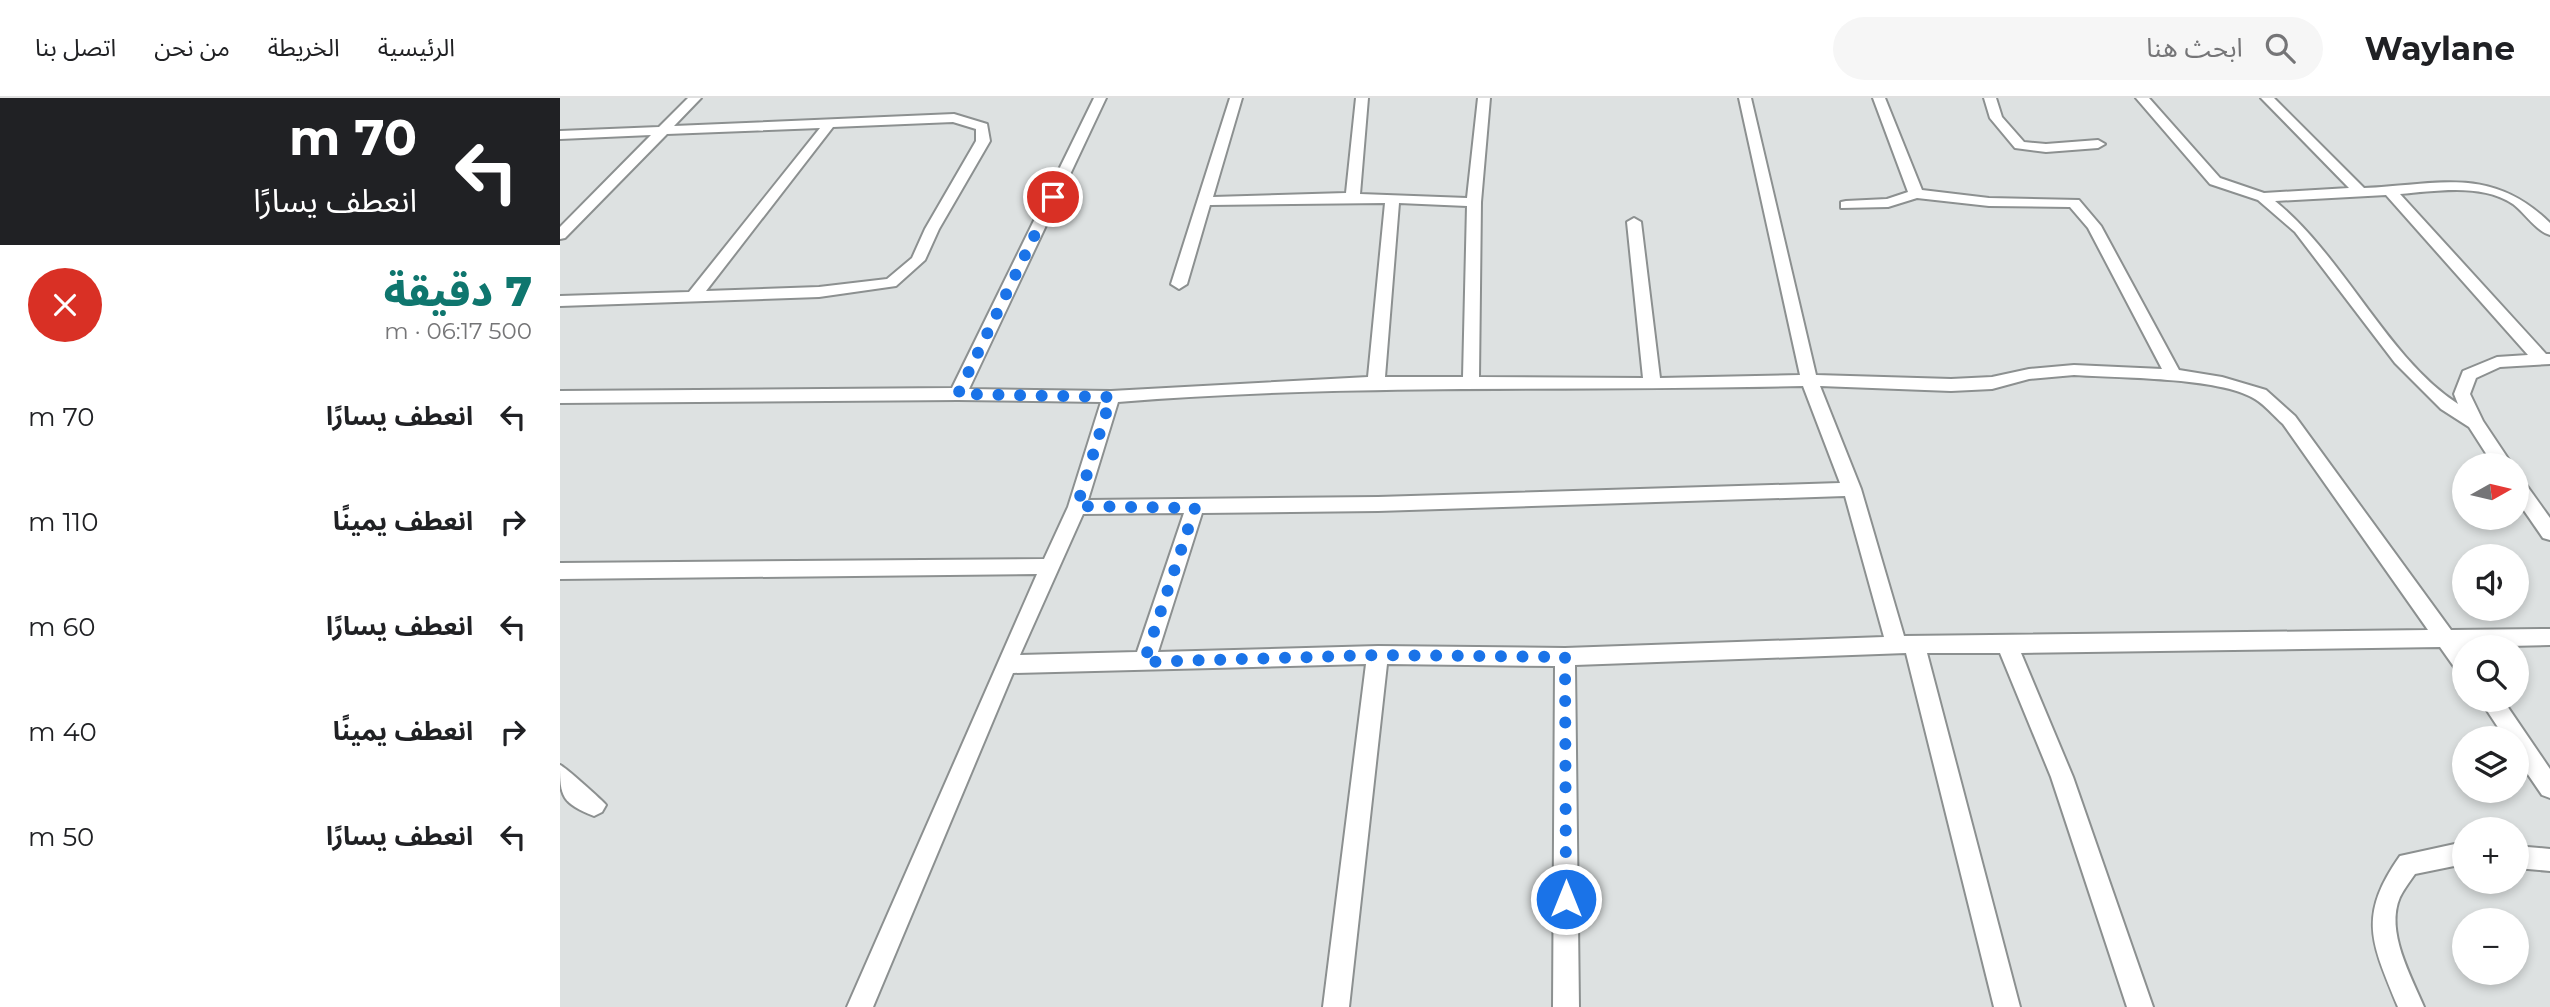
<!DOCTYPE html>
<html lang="ar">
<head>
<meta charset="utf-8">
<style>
  :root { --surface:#fff; --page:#f6f6f6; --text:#202124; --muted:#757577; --line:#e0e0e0; --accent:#0f766e }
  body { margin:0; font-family:Montserrat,"Noto Sans Arabic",sans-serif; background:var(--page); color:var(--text); direction:rtl; height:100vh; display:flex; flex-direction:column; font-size:26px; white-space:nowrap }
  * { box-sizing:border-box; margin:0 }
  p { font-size:23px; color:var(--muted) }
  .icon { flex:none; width:38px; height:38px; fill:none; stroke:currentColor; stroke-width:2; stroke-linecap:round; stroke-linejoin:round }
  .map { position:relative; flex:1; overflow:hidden; direction:ltr }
  .panel { display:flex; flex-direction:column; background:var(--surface); width:560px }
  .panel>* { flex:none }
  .hud { background:#202124; color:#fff; overflow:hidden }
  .needle { width:46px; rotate:82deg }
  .controls { position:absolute; left:1892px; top:355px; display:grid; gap:14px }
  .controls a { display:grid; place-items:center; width:77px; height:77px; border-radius:50%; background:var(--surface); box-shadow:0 4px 10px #0003; font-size:35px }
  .pin { position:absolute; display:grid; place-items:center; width:60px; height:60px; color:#fff; margin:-30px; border:4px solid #fff; border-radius:50%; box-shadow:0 2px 7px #0007 }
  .me { position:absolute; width:77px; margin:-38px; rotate:0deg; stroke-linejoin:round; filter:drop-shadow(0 0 5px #0008) }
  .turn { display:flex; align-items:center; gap:24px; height:147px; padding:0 28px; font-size:32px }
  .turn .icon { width:91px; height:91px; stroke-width:2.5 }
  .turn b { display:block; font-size:49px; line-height:60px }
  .round { display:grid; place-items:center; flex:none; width:74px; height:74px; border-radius:37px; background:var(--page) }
  .overview { display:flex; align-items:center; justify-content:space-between; height:119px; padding:0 28px }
  h1 { font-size:42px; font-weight:800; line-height:52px; color:var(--accent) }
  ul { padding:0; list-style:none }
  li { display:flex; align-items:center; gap:21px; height:105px; padding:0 28px }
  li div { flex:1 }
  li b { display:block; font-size:26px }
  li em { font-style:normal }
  header { display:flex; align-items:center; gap:42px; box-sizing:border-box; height:98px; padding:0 35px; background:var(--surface); border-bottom:2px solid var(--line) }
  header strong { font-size:33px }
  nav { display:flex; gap:38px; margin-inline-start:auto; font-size:24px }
  .search { width:490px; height:63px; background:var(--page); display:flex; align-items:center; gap:18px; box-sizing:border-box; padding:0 24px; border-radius:38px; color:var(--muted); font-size:26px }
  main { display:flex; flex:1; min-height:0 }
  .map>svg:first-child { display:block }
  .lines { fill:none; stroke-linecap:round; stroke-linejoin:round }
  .minor-casing { stroke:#8c9090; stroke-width:4 }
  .minor { fill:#fff; fill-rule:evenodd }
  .route { stroke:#1a73e8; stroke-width:12; stroke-dasharray:0 21.6 }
</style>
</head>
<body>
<header>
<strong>Waylane</strong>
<div class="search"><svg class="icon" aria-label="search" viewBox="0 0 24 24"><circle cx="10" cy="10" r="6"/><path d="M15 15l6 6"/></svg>ابحث هنا</div>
<nav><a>الرئيسية</a><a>الخريطة</a><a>من نحن</a><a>اتصل بنا</a></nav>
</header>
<main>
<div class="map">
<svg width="1990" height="909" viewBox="0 0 1990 909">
  <rect width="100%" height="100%" fill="#dde1e1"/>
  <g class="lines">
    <g class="minor-casing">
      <g id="minor">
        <path d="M128,0h13l-27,28 280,-12 33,10 3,17 -51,88 -14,31 -29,26 -77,11 -259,9v-10l129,-4 131,-164 -153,6 -102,104 -5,1v-12l91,-92 -91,4v-8l99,-4zM393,24l23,7v12l-51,88 -13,29 -25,21 -68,8 -113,4 127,-164z"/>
        <path d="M534,0h12l-137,291 142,2 257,-14 17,-174 -175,2 -23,79 -8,5 -8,-5 59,-186h12l-29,99 133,-4 10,-95h12l-8,96 107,4 11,-100h12l-9,104 -2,175 164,1 -16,-156 7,-4 7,4 19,156 140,-3 -61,-277h12l65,277 135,4 41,-2 37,-8 45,-4 88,4 -74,-141 -18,-21 -81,-1 -72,-8 -29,9 -47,1v-6l5,-1 41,-2 21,-7 -35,-94h12l37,92 67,8 90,2 22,26 78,144 43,7 44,13 29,26 156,214 99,-1v16l-87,2 1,27 -7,-3 -17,-24 -419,6 52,124 80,230h-26l-76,-230 -51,-124h-73l93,354h-26l-88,-354 -331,12 4,342h-26l2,-341 -168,-2 -38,343h-26l43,-343 -353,9 -140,334h-26l190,-433 -477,5v-16l484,-4 24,-52 33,-105 -143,-2 -398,3v-12l392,-3zM839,105l68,3 -4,171h-78zM1514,277c42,3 147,2 181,24 10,6 19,17 28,25l145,206 -524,6 -43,-147 -41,-103 131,5 41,-2 37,-10zM1243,288l37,97 -462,14 -290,3 30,-98c228,-19 456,-10 685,-16zM1285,398l39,141 -319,11 -187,-2 -220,6 44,-139 176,-2zM624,415l-47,139 -117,3 63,-141z"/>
        <path d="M1424,0h12l6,19 22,25 22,2 52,-4 7,4 -7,4 -52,4 -31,-4 -25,-30z"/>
        <path d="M1576,0h13l71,80 44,15 85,-5 -88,-90h13l90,90c74,-3 127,-23 186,35v12c-14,-4 -25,-22 -37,-31 -31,-21 -78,-13 -113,-10l146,160h4v10l-50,3 -24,11 -6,16 13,27 30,45h-19l-25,-39 -28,-18 -46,-46 -100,-131 -37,-32 -48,-16zM1826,97l142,160 -31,2 -34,14 -9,23 4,10c-71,-46 -113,-146 -183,-203z"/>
        <path d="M1956,380l6,1 28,39v22l-7,-2 -27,-39z"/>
        <path d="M1920,602h23l47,69v29l-8,-3 -26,-38v-19h-11z"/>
        <path d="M0,667c4,1 44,37 46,40l-4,7 -8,4c-32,-13 -34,-19 -34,-51z"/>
        <path d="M1904,744v22l-49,10c-5,7 -11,15 -15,23 -15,34 11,79 24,110h-26c-26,-64 -41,-90 2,-151z"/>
        <path d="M1956,748l34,3v22l-34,-3z"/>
      </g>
    </g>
    <use href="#minor" class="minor"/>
  </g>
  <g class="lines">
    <path class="route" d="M493,99l-95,197 153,3 -34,109 118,2 -51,154 234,-7 187,2 1,242"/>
  </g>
</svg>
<div class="controls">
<a><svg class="needle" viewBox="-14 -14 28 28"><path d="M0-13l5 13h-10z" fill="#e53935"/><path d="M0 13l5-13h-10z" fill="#757577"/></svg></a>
<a><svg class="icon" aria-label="sound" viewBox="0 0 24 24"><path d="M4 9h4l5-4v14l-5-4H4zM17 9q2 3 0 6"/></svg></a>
<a><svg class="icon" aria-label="search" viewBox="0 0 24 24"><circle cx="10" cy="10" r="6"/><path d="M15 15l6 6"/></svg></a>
<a><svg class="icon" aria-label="layers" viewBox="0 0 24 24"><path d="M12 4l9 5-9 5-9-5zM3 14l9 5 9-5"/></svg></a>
<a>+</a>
<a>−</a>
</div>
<div class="pin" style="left:493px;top:99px;background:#d93025"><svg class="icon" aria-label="arrive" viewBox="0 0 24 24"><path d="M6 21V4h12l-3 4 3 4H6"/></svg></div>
<svg class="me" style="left:1006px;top:801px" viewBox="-20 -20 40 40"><circle r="17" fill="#1a73e8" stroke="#fff" stroke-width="3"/><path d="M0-11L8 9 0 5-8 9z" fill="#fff"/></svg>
</div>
<section class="panel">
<div class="hud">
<div class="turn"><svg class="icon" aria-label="left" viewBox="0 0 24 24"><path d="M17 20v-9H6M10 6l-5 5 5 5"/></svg><div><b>70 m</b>انعطف يسارًا</div></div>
</div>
<div class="overview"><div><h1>7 دقيقة</h1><p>500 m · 06:17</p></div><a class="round" style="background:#d93025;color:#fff"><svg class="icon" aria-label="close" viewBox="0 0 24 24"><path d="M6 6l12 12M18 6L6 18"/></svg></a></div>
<ul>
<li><svg class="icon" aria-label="left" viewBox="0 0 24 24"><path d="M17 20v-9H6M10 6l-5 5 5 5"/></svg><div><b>انعطف يسارًا</b></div><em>70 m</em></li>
<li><svg class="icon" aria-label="right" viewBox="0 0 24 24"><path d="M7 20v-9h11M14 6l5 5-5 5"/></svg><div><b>انعطف يمينًا</b></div><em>110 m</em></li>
<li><svg class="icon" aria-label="left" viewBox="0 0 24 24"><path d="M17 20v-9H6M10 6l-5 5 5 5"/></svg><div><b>انعطف يسارًا</b></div><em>60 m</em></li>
<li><svg class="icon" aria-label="right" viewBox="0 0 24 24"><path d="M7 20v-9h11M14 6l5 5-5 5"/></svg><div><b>انعطف يمينًا</b></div><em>40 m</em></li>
<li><svg class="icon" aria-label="left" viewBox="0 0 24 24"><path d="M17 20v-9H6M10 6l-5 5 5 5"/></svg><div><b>انعطف يسارًا</b></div><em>50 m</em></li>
</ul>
</section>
</main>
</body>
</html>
